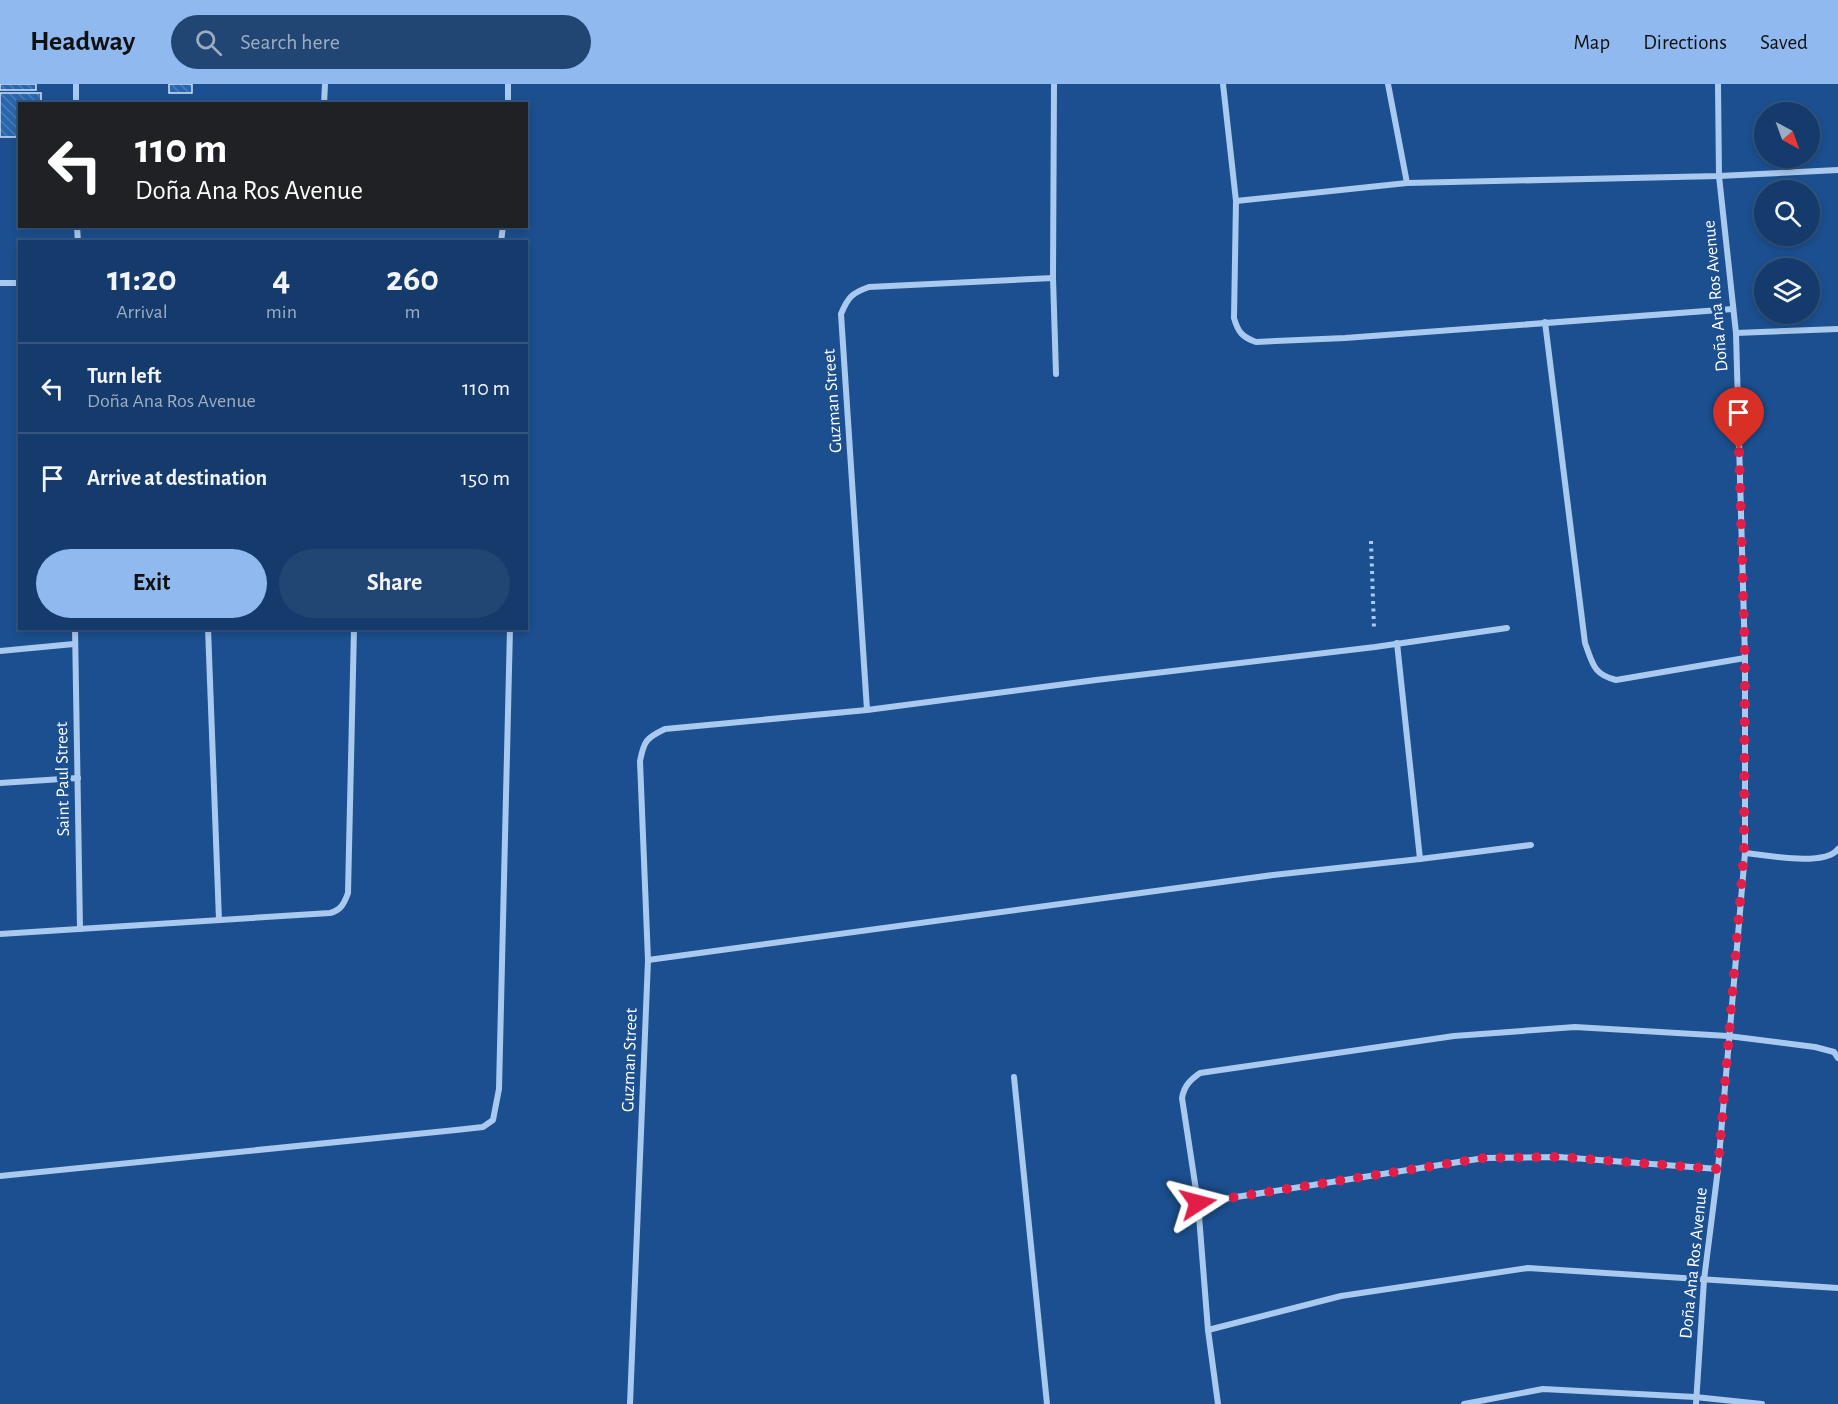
<!DOCTYPE html>
<html lang="en">
<head>
<meta charset="utf-8">
<style>
  :root { --surface:#143b6b; --page:#214673; --text:#f1f3f6; --muted:#9dadc1; --line:#33557e; --accent:#90b9f0 }
  body { margin:0; font-family:"Alegreya Sans",sans-serif; background:var(--page); color:var(--text); height:100vh; display:flex; flex-direction:column; font-size:22px; white-space:nowrap }
  * { box-sizing:border-box; margin:0 }
  p { font-size:20px; color:var(--muted) }
  .icon { flex:none; width:33px; height:33px; fill:none; stroke:currentColor; stroke-width:2; stroke-linecap:round; stroke-linejoin:round }
  .map { position:relative; flex:1; overflow:hidden }
  .side { position:absolute; left:18px; top:156px; width:510px; height:390px; display:flex; flex-direction:column; background:var(--surface); border-radius:0px; box-shadow:0 3px 9px #0003,0 0 0 2px var(--line) }
  .side>* { flex:none }
  .banner { position:absolute; left:18px; top:18px; width:510px; height:126px; border-radius:0px; box-shadow:0 3px 9px #0003,0 0 0 2px var(--line); background:#202124; color:#fff; overflow:hidden }
  .needle { width:39px; rotate:139deg }
  .fabs { position:absolute; left:1754px; top:18px; display:grid; gap:12px }
  .fabs a { display:grid; place-items:center; width:66px; height:66px; border-radius:50%; background:var(--surface); box-shadow:0 3px 9px #0003,0 0 0 2px var(--line); font-size:30px }
  .pin { position:absolute; display:grid; place-items:center; width:51px; height:51px; color:#fff; margin:-62px -26px; border-radius:50% 50% 50% 0; rotate:-45deg; box-shadow:0 0 6px #0007 }
  .pin .icon { rotate:45deg }
  .me { position:absolute; width:66px; margin:-33px; rotate:81deg; stroke-linejoin:round; filter:drop-shadow(0 0 4px #0008) }
  .turn { display:flex; align-items:center; gap:21px; height:126px; padding:0 18px; font-size:27px }
  .turn .icon { width:78px; height:78px; stroke-width:2.5 }
  .turn b { display:block; font-size:42px; line-height:51px }
  .eta { display:flex; justify-content:space-evenly; align-items:center; height:102px; text-align:center }
  .eta b { font-size:36px; font-weight:700; line-height:42px }
  .action { display:flex; gap:12px; margin-top:auto; padding:12px 18px }
  .action a { flex:1; height:69px; border-radius:36px; background:var(--accent); color:#111; font-size:24px; font-weight:700; line-height:69px; text-align:center }
  .action a+a { background:var(--page); color:var(--text) }
  ul { padding:0; list-style:none }
  li { display:flex; align-items:center; gap:18px; height:90px; padding:0 18px; border-top:2px solid var(--line) }
  li div { flex:1 }
  li b { display:block; font-size:22px }
  li em { font-style:normal }
  header { display:flex; align-items:center; gap:36px; box-sizing:border-box; height:84px; padding:0 30px; background:var(--accent); color:#111 }
  header strong { font-size:28px }
  nav { display:flex; gap:33px; margin-inline-start:auto; font-size:21px }
  .search { width:420px; height:54px; background:var(--page); display:flex; align-items:center; gap:15px; box-sizing:border-box; padding:0 21px; border-radius:33px; color:var(--muted); font-size:22px }
  .map>svg:first-child { display:block }
  .building { fill:url(#building-back-hatch); stroke:#cfe3fa; stroke-width:1.5 }
  .lines { fill:none; stroke-linecap:round; stroke-linejoin:round }
  .path { stroke:#a9c9ee; stroke-width:4; stroke-dasharray:3 4.5; stroke-linecap:butt }
  .minor { stroke:#a9c9ee; stroke-width:6 }
  .route { stroke:#e11d48; stroke-width:10; stroke-dasharray:0 18 }
  .labels { text-anchor:middle; stroke-width:6; stroke-linejoin:round; paint-order:stroke }
  .street-label { font-size:18px; fill:#fff; stroke:#1b4f8f }
</style>
</head>
<body>
<header>
<strong>Headway</strong>
<div class="search"><svg class="icon" aria-label="search" viewBox="0 0 24 24"><circle cx="10" cy="10" r="6"/><path d="M15 15l6 6"/></svg>Search here</div>
<nav><a>Map</a><a>Directions</a><a>Saved</a></nav>
</header>
<div class="map">
<svg width="1838" height="1320" viewBox="0 0 1838 1320">
  <defs>
    <pattern id="building-back-hatch" width="6" height="6" patternUnits="userSpaceOnUse" patternTransform="scale(1.5)"><rect width="6" height="6" fill="#2a66ad"/><path d="M-1 5l2 2M0 0l6 6M5-1l2 2" fill="none" stroke="#4a7db9"/></pattern>
  </defs>
  <rect width="100%" height="100%" fill="#1b4f8f"/>
  <g class="building">
    <rect x="0" y="0" width="36" height="6"/>
    <rect x="169" y="0" width="23" height="9"/>
    <path d="M0,9h41v11h-21v33h-20z"/>
  </g>
  <g class="lines">
    <path class="path" d="M1371,457l3,87"/>
    <g class="minor">
      <path d="M76,0v20"/>
      <path d="M1054,0l-1,194 3,96"/>
      <path d="M1223,0l13,117 -2,117c4,14 8,19 22,24l89,-4 388,-29"/>
      <path d="M1388,0l19,99"/>
      <path d="M324,20l1,-20"/>
      <path d="M508,20v-20"/>
      <path d="M1236,117l171,-18 312,-7 119,-6"/>
      <path d="M77,142l1,16"/>
      <path d="M501,158l2,-16"/>
      <path d="M0,199h20"/>
      <path d="M1545,238l40,321c8,21 8,31 31,37l129,-22"/>
      <path d="M1736,249l102,-4"/>
      <path d="M75,544l5,301"/>
      <path d="M208,544l11,292"/>
      <path d="M1397,559l23,216"/>
      <path d="M0,567l74,-7"/>
      <path d="M867,626l-26,-396c7,-17 11,-21 28,-27l184,-9"/>
      <path d="M0,699l78,-5"/>
      <path d="M1745,769c20,2 80,14 93,-4"/>
      <path d="M0,850l330,-21c11,-3 14,-9 18,-20l6,-265"/>
      <path d="M648,876l625,-85 147,-16 111,-14"/>
      <path d="M1014,993l33,327"/>
      <path d="M0,1092l456,-46 27,-3 10,-7 6,-31 11,-461"/>
      <path d="M1198,1119l286,-45 75,-1 159,12"/>
      <path d="M1208,1246l133,-34 187,-28 310,20"/>
      <path d="M630,1320l18,-444 -8,-199c4,-20 6,-23 25,-32l202,-19 229,-30 279,-33 132,-19"/>
      <path d="M1218,1320l-10,-74 -10,-127 -16,-105c2,-12 8,-18 18,-25l254,-37 121,-9 153,9 87,11 19,5 4,6"/>
      <path d="M1464,1320l79,-15 152,8 67,7"/>
      <path d="M1696,1320l8,-124 14,-111 27,-316v-195l-9,-325 -17,-157 -1,-92"/>
    </g>
  </g>
  <g class="lines">
    <path class="route" d="M1198,1119l286,-45 75,-1 159,12 26,-316 1,-195 -6,-209"/>
  </g>
  <g class="labels">
    <g class="street-label">
      <text transform="translate(1715 212) rotate(-95)" y="6">Doña Ana Ros Avenue</text>
      <text transform="translate(832 317) rotate(-94)" y="6">Guzman Street</text>
      <text transform="translate(62 695) rotate(-91)" y="6">Saint Paul Street</text>
      <text transform="translate(629 976) rotate(-88)" y="6">Guzman Street</text>
      <text transform="translate(1693 1179) rotate(-84)" y="6">Doña Ana Ros Avenue</text>
    </g>
  </g>
</svg>
<div class="fabs">
<a><svg class="needle" viewBox="-14 -14 28 28"><path d="M0-13l5 13h-10z" fill="#e53935"/><path d="M0 13l5-13h-10z" fill="#9dadc1"/></svg></a>
<a><svg class="icon" aria-label="search" viewBox="0 0 24 24"><circle cx="10" cy="10" r="6"/><path d="M15 15l6 6"/></svg></a>
<a><svg class="icon" aria-label="layers" viewBox="0 0 24 24"><path d="M12 4l9 5-9 5-9-5zM3 14l9 5 9-5"/></svg></a>
</div>
<div class="pin" style="left:1739px;top:365px;background:#d93025"><svg class="icon" aria-label="arrive" viewBox="0 0 24 24"><path d="M6 21V4h12l-3 4 3 4H6"/></svg></div>
<svg class="me" style="left:1198px;top:1119px" viewBox="-20 -20 40 40"><path d="M0-17L14 15 0 8-14 15z" fill="#e11d48" stroke="#fff" stroke-width="4"/></svg>
<div class="banner">
<div class="turn"><svg class="icon" aria-label="left" viewBox="0 0 24 24"><path d="M17 20v-9H6M10 6l-5 5 5 5"/></svg><div><b>110 m</b>Doña Ana Ros Avenue</div></div>
</div>
<section class="side">
<div class="eta">
<div><b>11:20</b><p>Arrival</p></div>
<div><b>4</b><p>min</p></div>
<div><b>260</b><p>m</p></div>
</div>
<ul>
<li><svg class="icon" aria-label="left" viewBox="0 0 24 24"><path d="M17 20v-9H6M10 6l-5 5 5 5"/></svg><div><b>Turn left</b><p>Doña Ana Ros Avenue</p></div><em>110 m</em></li>
<li><svg class="icon" aria-label="arrive" viewBox="0 0 24 24"><path d="M6 21V4h12l-3 4 3 4H6"/></svg><div><b>Arrive at destination</b></div><em>150 m</em></li>
</ul>
<div class="action"><a>Exit</a><a>Share</a></div>
</section>
</div>
</body>
</html>
